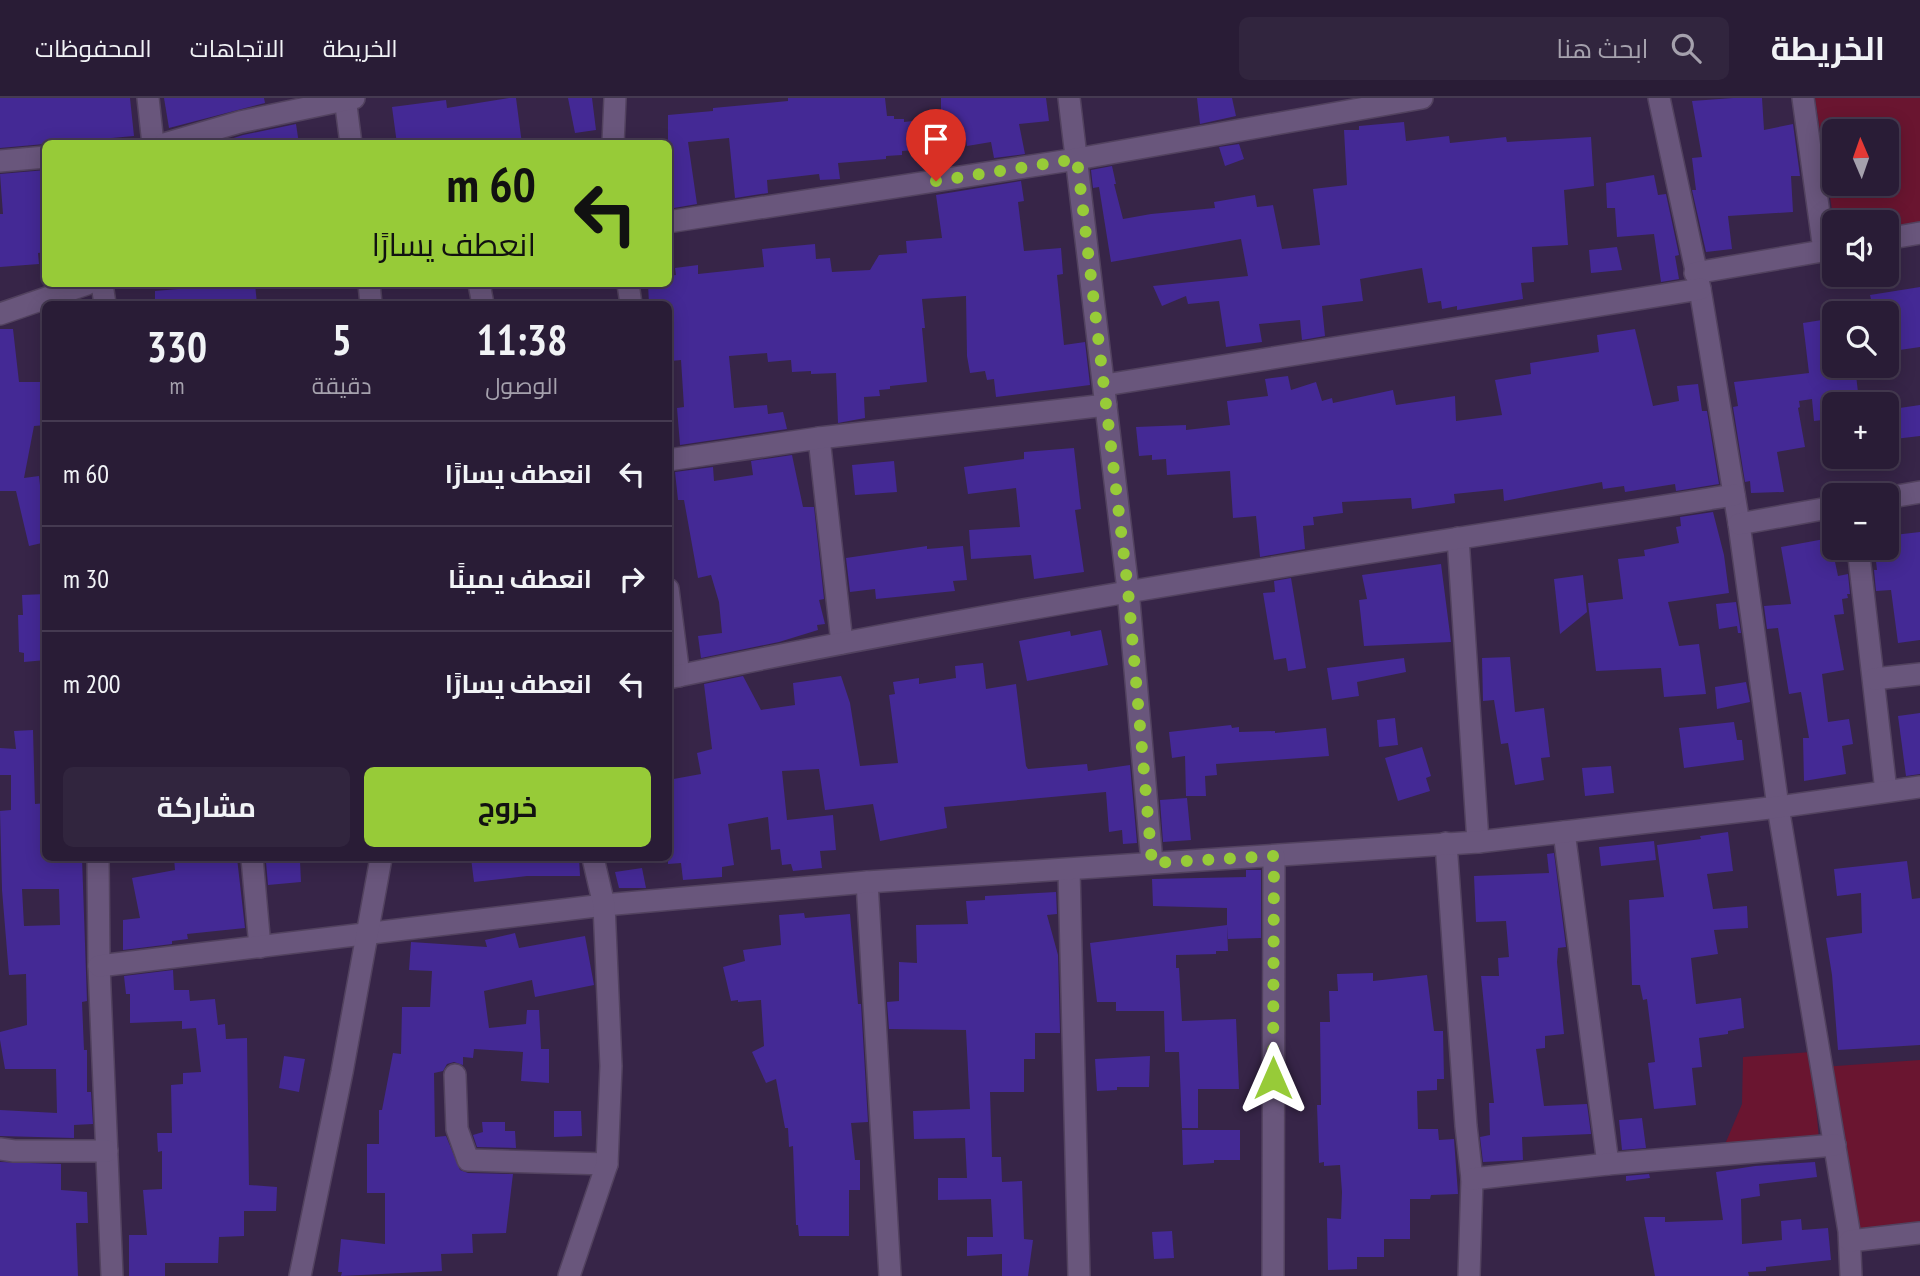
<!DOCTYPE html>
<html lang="ar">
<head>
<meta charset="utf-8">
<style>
  :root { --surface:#291c36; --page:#31253e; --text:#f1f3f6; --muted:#a5a1ad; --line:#453a51; --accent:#97cb38 }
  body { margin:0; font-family:"PT Sans Narrow",Cairo,sans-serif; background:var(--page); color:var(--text); direction:rtl; height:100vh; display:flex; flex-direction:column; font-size:26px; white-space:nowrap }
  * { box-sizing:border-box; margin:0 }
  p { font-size:23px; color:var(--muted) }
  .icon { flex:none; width:38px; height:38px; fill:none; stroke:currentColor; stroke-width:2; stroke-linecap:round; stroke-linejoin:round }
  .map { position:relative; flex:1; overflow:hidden; direction:ltr }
  .details { position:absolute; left:42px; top:203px; width:630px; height:560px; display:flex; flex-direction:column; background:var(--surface); border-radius:10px; box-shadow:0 4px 18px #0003,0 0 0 2px var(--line); direction:rtl }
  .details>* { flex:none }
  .guide { position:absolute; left:42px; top:42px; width:630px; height:147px; border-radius:10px; box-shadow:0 4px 18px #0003,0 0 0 2px var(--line); direction:rtl; background:#97cb38; color:#111; overflow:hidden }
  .needle { width:46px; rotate:358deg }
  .buttons { position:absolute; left:1822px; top:21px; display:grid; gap:14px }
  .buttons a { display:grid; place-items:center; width:77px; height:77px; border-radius:10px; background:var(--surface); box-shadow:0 4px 18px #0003,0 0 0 2px var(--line); font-size:35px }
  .pin { position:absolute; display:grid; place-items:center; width:60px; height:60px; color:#fff; margin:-72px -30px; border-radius:50% 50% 50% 0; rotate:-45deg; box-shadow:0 0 7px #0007 }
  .pin .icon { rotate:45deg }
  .me { position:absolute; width:77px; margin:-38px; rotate:0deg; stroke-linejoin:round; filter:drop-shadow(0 0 5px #0008) }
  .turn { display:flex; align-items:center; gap:24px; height:147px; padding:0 21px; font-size:32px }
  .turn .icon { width:91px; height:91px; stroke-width:2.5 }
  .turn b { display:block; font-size:49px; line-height:60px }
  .eta { display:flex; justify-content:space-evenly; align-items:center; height:119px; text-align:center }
  .eta b { font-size:42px; font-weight:700; line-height:49px }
  .button { display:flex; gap:14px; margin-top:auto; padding:14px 21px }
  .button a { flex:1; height:80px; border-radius:10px; background:var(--accent); color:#111; font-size:28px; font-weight:700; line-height:80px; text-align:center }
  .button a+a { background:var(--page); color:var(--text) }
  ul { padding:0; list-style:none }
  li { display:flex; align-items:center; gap:21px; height:105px; padding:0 21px; border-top:2px solid var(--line) }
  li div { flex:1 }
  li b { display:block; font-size:26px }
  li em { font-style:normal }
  header { display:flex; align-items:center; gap:42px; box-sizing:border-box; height:98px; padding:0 35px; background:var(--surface); border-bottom:2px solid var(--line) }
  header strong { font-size:33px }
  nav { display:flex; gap:38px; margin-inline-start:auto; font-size:24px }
  .search { width:490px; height:63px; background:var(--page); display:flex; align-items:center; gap:18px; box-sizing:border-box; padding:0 24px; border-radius:10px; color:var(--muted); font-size:26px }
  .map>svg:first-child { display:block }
  .green { fill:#6a1530; fill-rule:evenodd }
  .building { fill:#442995; fill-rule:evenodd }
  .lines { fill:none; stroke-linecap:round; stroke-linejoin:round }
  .minor-casing { stroke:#52425f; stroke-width:24 }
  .minor { stroke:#69567c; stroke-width:21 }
  .route { stroke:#97cb38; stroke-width:12; stroke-dasharray:0 21.6 }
</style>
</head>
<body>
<header>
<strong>الخريطة</strong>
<div class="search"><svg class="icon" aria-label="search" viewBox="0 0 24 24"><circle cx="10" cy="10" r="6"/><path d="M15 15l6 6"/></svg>ابحث هنا</div>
<nav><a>الخريطة</a><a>الاتجاهات</a><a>المحفوظات</a></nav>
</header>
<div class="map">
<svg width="1920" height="1178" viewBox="0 0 1920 1178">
  <rect width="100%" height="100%" fill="#372548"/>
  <g class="green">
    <path d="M1815,0h105v127l-33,9 -1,-12 -52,1zM1834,33h52v53h-52z"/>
    <path d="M1811,954l8,87 -96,10 19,-45 1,-47z"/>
    <path d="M1920,962v162l-71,9 -27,-164z"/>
  </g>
  <g class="building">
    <path d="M0,0h130l4,38 -134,12z"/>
    <path d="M164,0h100l1,5 -96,25z"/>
    <path d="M509,0h7l6,46h-41l-1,-6 -37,6h-46l-5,-37 54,-7 1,8z"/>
    <path d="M568,0h24l4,32 -21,3z"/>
    <path d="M788,0h97l2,18h7v3h10v3l37,-4v-20h105l3,23 -30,3 6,30 -31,4 -3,-16 -24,4 -1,-6 -40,6v3l-24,2v4l-16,1v3l-48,4 2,16 -20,1 -1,-6 -52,6 1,13 -33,5 -6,-60 -41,4 9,62 -29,5v-94l45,-4v-3l75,-7z"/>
    <path d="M1197,0h35l4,18 -36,8z"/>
    <path d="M1733,0h29l2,32 29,-6 7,52h-9l2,36 -65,4 4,33 -26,3 -14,-62h4l-4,-32 10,-1 -10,-56z"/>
    <path d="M1404,24l2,19 43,-5 1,7 56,-6 1,5 84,-5 3,49 -30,4 4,55 -36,2 2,35 -13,1 2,16 -66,11v-4l-15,3 -1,-8 -13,2 -6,-35 -62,11 3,22 -41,5 3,30 -23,4 -2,-20 -41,4 3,18 -36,5 -7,-46 -31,3 -2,-8 -24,10 -9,-20 95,-10 -7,-37 -130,23 -12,-75 -6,1 -2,-18 21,-4 4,18h-2l9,35 28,-5 64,-6 -1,-6 41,-7 2,12 16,-2 9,44 38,-4 -7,-56 34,-4 -3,-55h15v-4z"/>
    <path d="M296,26l3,20h-84l28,-9z"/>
    <path d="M1239,46l5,15 -19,7 -6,-19z"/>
    <path d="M46,72v82l-8,1 1,11 -39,3v-53h3l-3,-40z"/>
    <path d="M1654,77l4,20 8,-1 13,61 -4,1 4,23 -18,3 -7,-48 -37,3 -2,-29h-8l-1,-25z"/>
    <path d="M1021,83l3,20 -6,1 6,49 37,-3 2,26 -6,1 7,70 21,-3 5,43 -94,12 -2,-18 -7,1 -2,-9 -15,2 -3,-17 -1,-60 -44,3 3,29h-3l5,54 -37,4v3l-11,1 1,6 -16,1 1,21 -27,5 -2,-50 -25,1v-3l-19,1 -1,-12 -23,2 -1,-9 -38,3 5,52 33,-3 1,9 15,-2 4,17 -107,16 -3,-37 7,-1 -3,-47 -10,1 -3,-57h-19l-1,-20h20v-8l8,-1 -1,-7 23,-3v9l66,-7 -2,-18 53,-5 1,15 14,-1 2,14 38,-2 9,-15 28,-2 -1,-12 36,-3 -6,-43z"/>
    <path d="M1617,149l5,23 -31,3 -2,-23z"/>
    <path d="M235,186h20l2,20h-102v-13z"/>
    <path d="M1920,189v60l-34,5v-39h-12l-4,-18z"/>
    <path d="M1822,222l5,50 28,-3 3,25 -29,5 2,22 -17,2 -2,-22 -13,2 1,6 -2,1 7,39 -28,5 7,40 -33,1 -1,-12 -5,1 -12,-75 5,-1 -4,-24 75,-9 -6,-50z"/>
    <path d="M0,231h13l6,53h27v43l-12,1 -10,52 15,-2 4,36h3v30l-17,4 -13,-55h-16z"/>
    <path d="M1635,231l18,77 26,-5 -2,-15 21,-2 4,27h5l12,73 -43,7 -1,-7 -50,8 -1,-6 -21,3 -1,-7 -98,19 -1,-12 -49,5 1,9 -43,6 -1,-11 -69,4 1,11 -30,4 1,8 -11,1 2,23 -45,8 -4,-41 -23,2 -3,-47 -63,4 -1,-16 -14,1v-5l-13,1 -3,-29 50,-2v5l44,-5 -3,-24 41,-5 -3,-17 23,-3 3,14 25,-8 6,19 10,-3 1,5 60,-13 3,15 59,-9 1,25 46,-6 -7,-35 36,-6 -1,-11 69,-11 -2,-17z"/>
    <path d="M1920,307v31l-34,4v-30z"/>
    <path d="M1074,350l7,61 -6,1 9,62 -50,7 -3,-24 -60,4 -2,-29 51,-3 -4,-39 -48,6 -4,-27 60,-8v-7z"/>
    <path d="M792,357l11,52h11l10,92 -5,1 6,24 -8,1 1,5 -39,12 -78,16 -3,-22 24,-3 -3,-31 -8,-27 -13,3 -14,-78h-6l-3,-28 38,-5 1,14 39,-6 -2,-14z"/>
    <path d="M894,363l3,31 -42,3 -3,-30z"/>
    <path d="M1713,414l11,43 5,38 -61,9 11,44 20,-2 7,50 -42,3 -3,-29 -65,3 -8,-68 35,-4 -5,-40 27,-3 -1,-6 35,-7 -3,-16 5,-1 -1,-9z"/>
    <path d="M1920,434v108l-22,3 -7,-53 -15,1 -2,-21h3l-1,-9 20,-2 -2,-24z"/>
    <path d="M1830,440l8,38 10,-2 2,20h-3l1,4 -6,1 2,15 -10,1 10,55 -22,4 6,48 21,-3 4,25 -11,2 4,28 -42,7 -1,-43h6l-8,-46 -12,2 -11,-66 -11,1 -3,-23 27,-2 -10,-57z"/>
    <path d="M927,448v3l36,-3 4,34 -14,1 2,10 -79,8 -1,-10 -25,3 -4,-34z"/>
    <path d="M1441,466l10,78 -87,4 -5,-46 8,-1 -5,-24z"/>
    <path d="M1583,477l4,37 -27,22 -6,-55z"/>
    <path d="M1291,480l15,90 -18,3 -2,-13 -12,2 -11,-67 12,-1 -1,-11z"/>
    <path d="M46,496v66l-22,2v-9l-5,-1 -1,-37h5l-1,-20z"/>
    <path d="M1736,504l5,31h-3l-1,-7 -18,3 -3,-25z"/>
    <path d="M1101,532l7,35 -81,16 -8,-40 51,-10 1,5z"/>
    <path d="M1510,559l5,55 29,-4 6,49 -9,1 3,22 -29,5 -7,-42 -7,1 -7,-44 -11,1 -1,-43z"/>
    <path d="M1404,560l2,14 -49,10 2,14 -27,4 -5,-32z"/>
    <path d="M983,565l3,26 30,-5 10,82 2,3 59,-5 1,7 42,-6 7,78 -14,1 -1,-14 -13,2 -3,-40 -162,15 3,21 -67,13 -7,-37 -48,6 -6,-41 -37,2 5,49 46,-5 3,35 -16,1 2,17 -29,3 -2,-7 -9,1 -2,-16 -9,1 -3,-33 -40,7 6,41 -12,2v10l-39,3 -2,-17 -13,1v-84l33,-6 -4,-21 15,-4 -8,-65 39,-8 18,34 34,-5 -2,-22 48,-7 9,27 10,63 38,-3 -9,-68 6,-1 -2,-12 26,-4v6l37,-6 -1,-12z"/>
    <path d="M1746,584l4,20 -33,7 -2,-22z"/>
    <path d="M1920,615v61l-14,2 -8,-60z"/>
    <path d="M1395,620l3,27 -19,2 -2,-27z"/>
    <path d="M1734,624l3,18h5l2,20 -60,8 -5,-40z"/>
    <path d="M1231,627l1,3 7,-1v5l36,-1v2l51,-5 3,28 -113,8 1,11 -12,1 1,20h-20l-1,-40 -13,2 -3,-26z"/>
    <path d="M33,632l2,74 11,-1v55h36l5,143 -5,1 2,48h3v42h4l2,32 -19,1v13l-74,-2v-26l57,3 -1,-44h-51l-5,-29v-8l27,-7 -1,-51 -17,1 -7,-85 -2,-79 11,-1v-35h-11v-27l16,1 -2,-18zM22,791h37l1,36 -36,1z"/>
    <path d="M1422,649l9,29 -5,2 4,13 -32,10 -13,-43z"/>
    <path d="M1611,668l3,27 -29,3 -3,-28z"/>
    <path d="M1187,700l4,42 -28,2 -3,-42z"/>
    <path d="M1728,734l5,39 -26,3 6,35 34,-3 1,22 -34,2 4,24 -27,4 5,46 45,-6 3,30 -16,3v3l-29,4 3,29 -10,1 4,37 -42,4 -6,-46 7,-1 -8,-63 -4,1 -3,-15h-8l-3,-85 35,-3 -7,-52 44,-6 -1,-3z"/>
    <path d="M1654,743l2,19 -55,6 -2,-19z"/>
    <path d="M1554,755l12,94 -8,1 -1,14 7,72 -19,2v12l-9,1 8,57 43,-2 4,30 -69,3 1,23 -40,2 -3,-25 10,-2 -1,-32h5l-13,-127h18l-1,-18 11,-1 -3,-36 -30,1 -2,-46 75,-3 -2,-19z"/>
    <path d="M174,760h63l8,70 -58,6 1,5 -16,2v3l-49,6v-30l17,-2 -8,-40 43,-8z"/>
    <path d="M471,760h108l1,18h-53l-53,6z"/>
    <path d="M300,763l1,21 -33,3 -2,-23z"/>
    <path d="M1907,763l5,38 8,-1v147l-82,5 -6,-75 -6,-37 36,-5 -1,-40 -24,3 -3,-27z"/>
    <path d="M642,770l4,20h-27l-4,-16z"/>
    <path d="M1246,772h15v68l-33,1 -1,-13 1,25h-12v3l-40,1v13h3l3,53 54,-2 3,70h-41v39h-16l-3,-76h-14l-1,-41h-48v-9h-19l-7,-59 137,-18v-17l-74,-2 -1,-27 94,-2z"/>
    <path d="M1056,794l1,22 -10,1 11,40 2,78h-25v26h-11v33h-34l2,65h9l1,25 20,-1 2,58 9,1 -5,36h-26v-22l-35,2v-19h26l-2,-38 -53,1v-22h29l-2,-40 -51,1 -1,-28 57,-2 -4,-79 -77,-1 -2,-27 12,-1v-39l18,1 -1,-38 52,-1 -2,-23 19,-1v-4z"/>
    <path d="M804,815l1,5 45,-4 8,90h3l7,118 -17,1 4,37h5v30h-11v46h-50l-1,-11h-2l-3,-79 -4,1 -1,-19h-3l-9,-49 -10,4 -14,-31 12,-6 -3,-46 -23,2v-2l-7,1 -8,-34 22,-6 -2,-11 38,-5 -2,-30z"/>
    <path d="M515,835l4,15 66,-12 9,49 -59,12 -3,-17 -48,11 5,37 37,-4 1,-14h12l2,39h8v34l-28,-2 2,-29 -49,-3 -1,9 -10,-1v8l-9,-3 -7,2 -4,7 -9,2 1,64 11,-1 14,34 8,3 45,1 -7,59 -34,1 1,19 -32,1 1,17 -101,5 1,-4h-4l3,-33 44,5v-51h-18v-49h12v-34h3l11,-57 8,1 1,-47h28l2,-36 -23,-1 2,-28 76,5 -2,-7z"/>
    <path d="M173,872l1,20h15l1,11 25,-2 3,26 7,-1 1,15 21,-1 2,147 28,2 -1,24h-32v25l-25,1 -1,26h-53v13h-36v-41h18l-4,-45 19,-1v-38l-4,1 -1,-19h15l-1,-48 12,-1v-11l18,-1 -5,-44 -14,1v-8l-52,2v-29h-4l-2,-18z"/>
    <path d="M1373,875v8l54,-6 7,56h9l1,48h-7v11l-20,1 1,38h20l1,11 15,-1 4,55 -27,1 -1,4h-20v40h-26v18h-27v12l-29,1 -1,-52 14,1 1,-27 -2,-27 -16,1v-4l-5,1 -2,-58h4l-1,-83h10l-1,-31h9l-1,-17z"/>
    <path d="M284,958l21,3 -6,33 -20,-4z"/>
    <path d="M1150,958l-1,31h-32v3l-20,1 -2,-32z"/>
    <path d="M554,1013h27l1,25 -28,1z"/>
    <path d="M1642,1020l4,30 -24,2 -3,-30z"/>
    <path d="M482,1024h23v9h10l1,17 -39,-1 -4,-12 10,-3z"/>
    <path d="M1182,1032h58v30h-26v3l-31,2z"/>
    <path d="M0,1064l61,2v26l26,2 1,31h-12l2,53h-78z"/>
    <path d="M1815,1064l2,15 -58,7 1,12 -19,3 1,45 40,-4 -1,-19 20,-2 1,11 26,-2 3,32 -65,7v4l-18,1 1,4h-94l-11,-59h21v5l58,-2 -7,-48 39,-6z"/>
    <path d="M1649,1076l1,4 -24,3v-5z"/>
    <path d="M1172,1133l2,27 -20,1 -2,-27z"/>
  </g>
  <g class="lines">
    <g class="minor-casing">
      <g id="minor">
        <path d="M148,0l5,46"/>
        <path d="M345,0l6,46"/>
        <path d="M1069,0l59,492 24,273"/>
        <path d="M1659,0l41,191 39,235 39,283 71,424 2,45"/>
        <path d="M1803,0l21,152"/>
        <path d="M164,46l76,-22 114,-24"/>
        <path d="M613,46l2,-46"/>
        <path d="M0,63l46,-4"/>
        <path d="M668,124l409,-63 345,-61"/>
        <path d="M1886,141l34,-6"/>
        <path d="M1695,175l139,-24"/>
        <path d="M102,186l3,20"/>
        <path d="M369,186l2,20"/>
        <path d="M479,186l4,20"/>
        <path d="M628,186l3,20"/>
        <path d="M0,216l87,-30"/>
        <path d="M1105,287l595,-96"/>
        <path d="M819,340l23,205"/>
        <path d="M668,362l151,-22 287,-33"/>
        <path d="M1886,400l34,-6"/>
        <path d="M1739,426l95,-17"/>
        <path d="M1458,440l20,304"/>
        <path d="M1858,450l28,243"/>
        <path d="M668,491l11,87"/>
        <path d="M668,580c354,-74 710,-127 1066,-183"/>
        <path d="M1874,581l46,-5"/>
        <path d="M1564,734l44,332"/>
        <path d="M1446,745l20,283 6,53 -3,97"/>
        <path d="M98,760l1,108 13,310"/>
        <path d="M252,760l8,89"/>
        <path d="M1069,772l10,406"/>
        <path d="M867,784l23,394"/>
        <path d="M99,868l505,-61 263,-23 611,-40 300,-35 142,-20"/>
        <path d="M455,977l2,54 11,31 139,4"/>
        <path d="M0,1051l14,2h93"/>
        <path d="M1472,1081l136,-15 227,-19"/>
        <path d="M1850,1143l70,-8"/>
        <path d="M300,1178l42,-204 39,-214"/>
        <path d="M569,1178l38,-112 4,-98 -7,-161 -11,-47"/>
        <path d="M1273,1178l1,-420"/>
      </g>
    </g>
    <use href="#minor" class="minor"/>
  </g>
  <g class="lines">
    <path class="route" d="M936,83l141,-22 51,431 24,273 122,-7 -1,222"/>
  </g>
</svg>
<div class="buttons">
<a><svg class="needle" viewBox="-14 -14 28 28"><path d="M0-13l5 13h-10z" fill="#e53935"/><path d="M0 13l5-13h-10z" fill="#a5a1ad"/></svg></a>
<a><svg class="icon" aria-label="sound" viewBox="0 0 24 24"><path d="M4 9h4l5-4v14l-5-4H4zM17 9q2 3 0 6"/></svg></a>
<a><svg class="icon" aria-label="search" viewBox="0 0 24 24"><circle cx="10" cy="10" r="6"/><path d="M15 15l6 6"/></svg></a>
<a>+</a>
<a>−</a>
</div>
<div class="pin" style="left:936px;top:83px;background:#d93025"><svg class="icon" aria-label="arrive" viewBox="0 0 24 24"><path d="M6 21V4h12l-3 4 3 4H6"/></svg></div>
<svg class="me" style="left:1273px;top:980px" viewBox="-20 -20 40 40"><path d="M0-17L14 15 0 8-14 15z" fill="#97cb38" stroke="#fff" stroke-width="4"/></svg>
<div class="guide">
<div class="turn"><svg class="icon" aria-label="left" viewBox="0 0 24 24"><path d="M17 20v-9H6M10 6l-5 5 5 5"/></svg><div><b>60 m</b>انعطف يسارًا</div></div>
</div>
<section class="details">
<div class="eta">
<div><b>11:38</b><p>الوصول</p></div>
<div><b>5</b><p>دقيقة</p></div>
<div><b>330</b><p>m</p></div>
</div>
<ul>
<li><svg class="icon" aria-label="left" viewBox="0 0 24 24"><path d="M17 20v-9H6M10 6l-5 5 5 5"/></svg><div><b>انعطف يسارًا</b></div><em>60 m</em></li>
<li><svg class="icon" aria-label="right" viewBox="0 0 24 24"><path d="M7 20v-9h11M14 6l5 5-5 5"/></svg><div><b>انعطف يمينًا</b></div><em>30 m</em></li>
<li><svg class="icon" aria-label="left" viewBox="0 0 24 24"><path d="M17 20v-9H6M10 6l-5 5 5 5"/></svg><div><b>انعطف يسارًا</b></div><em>200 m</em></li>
</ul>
<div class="button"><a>خروج</a><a>مشاركة</a></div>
</section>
</div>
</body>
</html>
